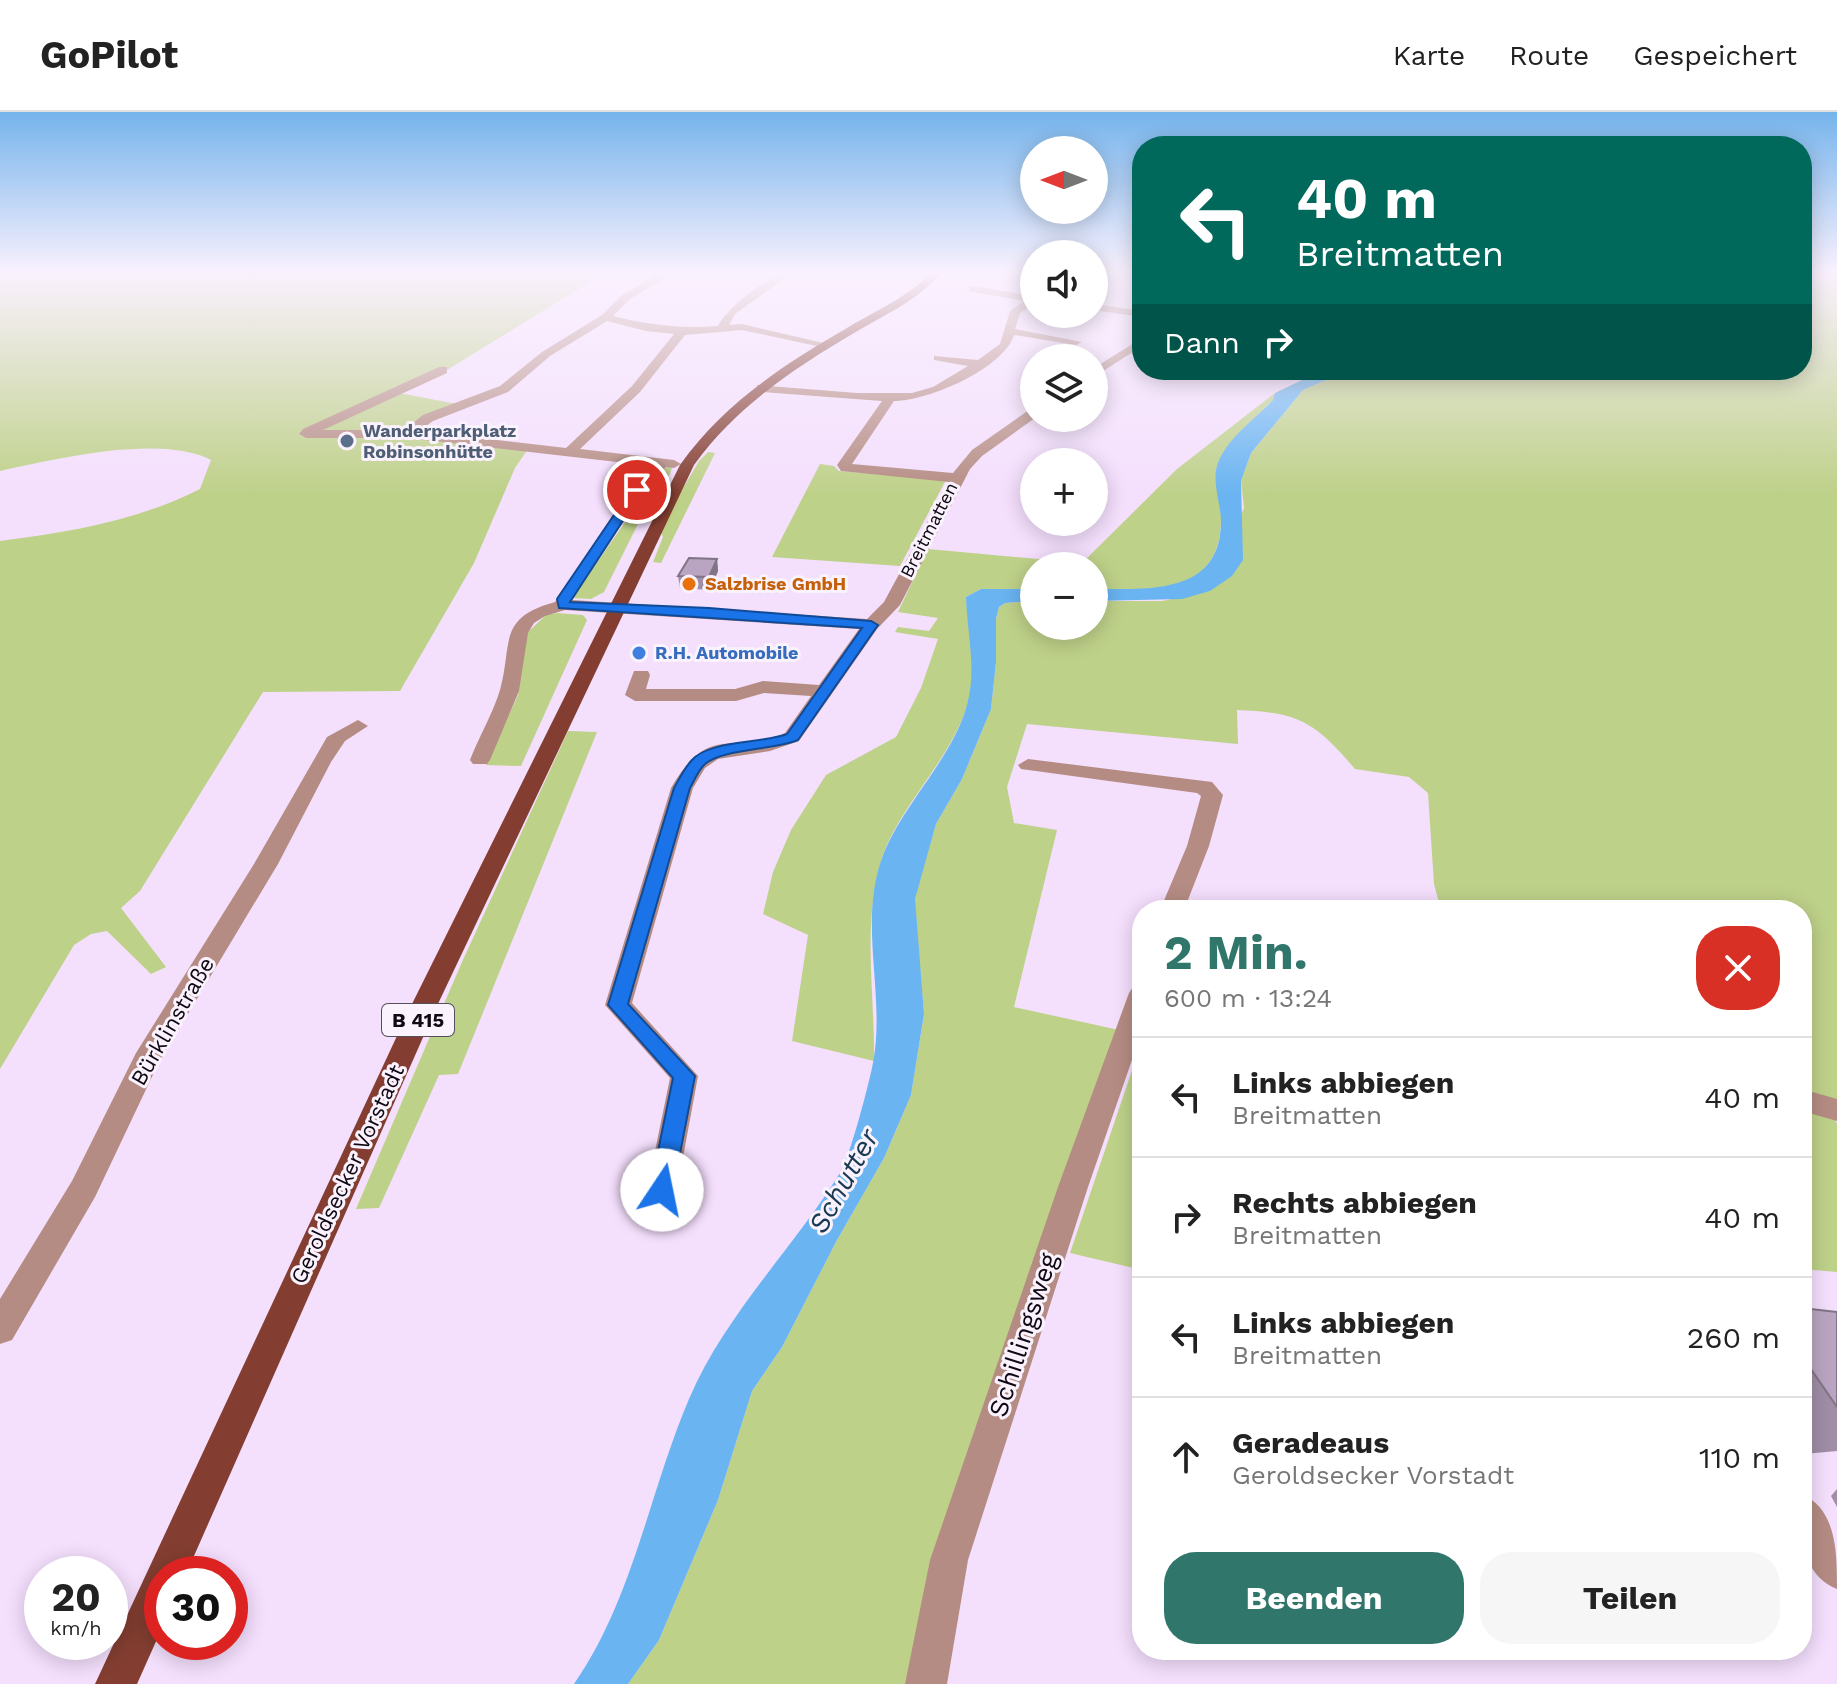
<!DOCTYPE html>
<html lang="de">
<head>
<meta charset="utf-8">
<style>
  :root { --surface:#fff; --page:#f6f6f6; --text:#222; --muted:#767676; --line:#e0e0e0; --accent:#31766b }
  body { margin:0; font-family:"Work Sans",sans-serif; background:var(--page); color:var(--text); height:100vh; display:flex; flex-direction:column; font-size:30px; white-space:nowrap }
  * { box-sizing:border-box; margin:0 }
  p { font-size:26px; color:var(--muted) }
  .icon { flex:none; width:44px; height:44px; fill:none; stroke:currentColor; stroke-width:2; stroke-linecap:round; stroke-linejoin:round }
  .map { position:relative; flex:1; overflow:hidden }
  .details { position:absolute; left:1132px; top:788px; width:680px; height:760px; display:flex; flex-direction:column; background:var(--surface); border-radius:32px; box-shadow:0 4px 20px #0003 }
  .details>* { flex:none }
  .guide { position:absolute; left:1132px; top:24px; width:680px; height:244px; border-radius:32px; box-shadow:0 4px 20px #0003; background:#00695c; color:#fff; overflow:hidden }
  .needle { width:52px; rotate:270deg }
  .tools { position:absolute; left:1020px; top:24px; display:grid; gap:16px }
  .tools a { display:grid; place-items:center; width:88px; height:88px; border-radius:50%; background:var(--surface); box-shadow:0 4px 20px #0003; font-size:40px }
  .speed { position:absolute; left:24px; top:1444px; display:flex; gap:16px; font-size:40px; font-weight:700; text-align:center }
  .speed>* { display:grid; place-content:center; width:104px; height:104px; border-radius:50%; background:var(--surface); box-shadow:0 4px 20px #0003; line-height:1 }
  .speed small { font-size:20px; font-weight:400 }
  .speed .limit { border:12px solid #d22; background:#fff; color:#111 }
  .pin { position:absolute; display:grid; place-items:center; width:68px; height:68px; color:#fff; margin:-34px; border:4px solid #fff; border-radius:50%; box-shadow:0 2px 8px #0007 }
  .me { position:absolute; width:88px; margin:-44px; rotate:11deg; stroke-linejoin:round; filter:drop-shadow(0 0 6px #0008) }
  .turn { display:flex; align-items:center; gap:28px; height:168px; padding:0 32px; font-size:36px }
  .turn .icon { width:104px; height:104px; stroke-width:2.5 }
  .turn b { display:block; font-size:56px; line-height:68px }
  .then { display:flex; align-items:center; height:76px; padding:0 32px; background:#0003; gap:16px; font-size:30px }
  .round { display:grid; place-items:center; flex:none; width:84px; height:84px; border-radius:32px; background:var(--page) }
  .headline { display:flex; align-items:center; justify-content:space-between; height:136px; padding:0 32px }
  h1 { font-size:48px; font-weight:700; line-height:60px; color:var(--accent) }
  .cta { display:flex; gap:16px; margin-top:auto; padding:16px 32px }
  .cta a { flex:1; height:92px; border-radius:32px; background:var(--accent); color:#fff; font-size:32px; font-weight:700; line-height:92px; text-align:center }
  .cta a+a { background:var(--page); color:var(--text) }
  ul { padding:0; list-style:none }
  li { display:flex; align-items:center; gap:24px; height:120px; padding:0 32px; border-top:2px solid var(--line) }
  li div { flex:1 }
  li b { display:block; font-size:30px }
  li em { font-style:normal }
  header { display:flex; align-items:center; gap:48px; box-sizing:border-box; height:112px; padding:0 40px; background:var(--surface); border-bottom:2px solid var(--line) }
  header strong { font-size:38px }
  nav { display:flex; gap:44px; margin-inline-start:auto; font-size:28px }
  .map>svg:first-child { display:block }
  .green { fill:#bed189 }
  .water { fill:#69b4f1 }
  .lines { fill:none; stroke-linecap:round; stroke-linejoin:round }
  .minor { fill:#b58c83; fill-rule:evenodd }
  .major { fill:#833e31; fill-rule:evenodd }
  .wall { fill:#9f8ea6 }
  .shaded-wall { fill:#827487 }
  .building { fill:#b9a5c1; stroke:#827487; stroke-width:2 }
  .route { fill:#1a73e8; stroke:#114b97; stroke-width:2 }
  .service-dot { fill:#5c6f8a; stroke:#faf2fd; stroke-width:3 }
  .food-dot { fill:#e8710a; stroke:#faf2fd; stroke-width:3 }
  .shop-dot { fill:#3f7fe0; stroke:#faf2fd; stroke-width:3 }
  .labels { text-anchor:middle; stroke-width:6; stroke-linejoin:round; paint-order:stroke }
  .far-service-label { font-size:18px; font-weight:bold; fill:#4e5e75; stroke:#faf2fd; text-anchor:start }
  .far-street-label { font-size:18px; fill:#100913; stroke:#faf2fd }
  .far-food-label { font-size:18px; font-weight:bold; fill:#c56008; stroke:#faf2fd; text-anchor:start }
  .far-shop-label { font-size:18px; font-weight:bold; fill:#366cbe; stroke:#faf2fd; text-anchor:start }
  .shield { fill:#faf2fd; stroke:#564f59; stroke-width:2 }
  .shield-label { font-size:20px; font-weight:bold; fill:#100913 }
  .street-label { font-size:22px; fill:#100913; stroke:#faf2fd }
  .near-street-label { font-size:26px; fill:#100913; stroke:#faf2fd }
  .near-water-label { font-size:28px; font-style:italic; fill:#193952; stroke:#faf2fd }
</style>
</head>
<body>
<header>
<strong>GoPilot</strong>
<nav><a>Karte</a><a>Route</a><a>Gespeichert</a></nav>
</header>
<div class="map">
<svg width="1837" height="1572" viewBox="0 0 1837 1572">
  <rect width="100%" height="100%" fill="#f4dffd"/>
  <g class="green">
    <path d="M0,162h603l-156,96 -48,23 58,11 -58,33 129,12 -13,19 -41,95 -74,128 -137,1 -123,199 -19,17 45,59 -15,7 -44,-43 -16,3 -17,11 -74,124v-528c69,-9 137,-20 200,-52l11,-29c-51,-26 -155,-1 -211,11z"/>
    <path d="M1802,162h35v828l-35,-8v-184h-361l-7,-26 -6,-91 -19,-16 -54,-8c-39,-46 -56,-57 -118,-59l1,34 -211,-20 -20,63 7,36 43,7 -43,177 105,23 -210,654h-281l31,-44 59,-140 34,-109 30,-44 55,-107 47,-82 27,-63 13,-81 -10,-115 22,-75 26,-45 29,-70 5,-47v-43l3,-12 6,-4 29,-2v25h60v-25h68l48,-10 34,-83 -3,-27 10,-28 52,-63 46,-20h453z"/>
    <path d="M1275,281l-2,7c-16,16 -49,44 -56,66 -4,12 4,35 4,49 2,81 -67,74 -127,74v-23h-60v23h-53l-15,8c2,35 12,74 1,109 -17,55 -69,101 -86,155 -19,63 -6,135 -7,200l-82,-20 16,-106 -45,-21 10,-42 18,-42 35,-55 70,-38 25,-49 17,-49 -43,-7 3,-5 31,4 9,-13 -40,-6 30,-63 154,14 95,-94z"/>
    <path d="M708,340l7,1 -54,110 -8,-1 10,-25 -4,-8 40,-68z"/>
    <path d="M820,352l14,2 5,5 107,9 -46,86 -128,-9z"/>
    <path d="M669,354l3,2 -2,6 -34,39 3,9 -35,70 -13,7 -19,-1 89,-127z"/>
    <path d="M557,501l26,2 4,5 -66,146 -35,-1 32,-70 9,-62 19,-18z"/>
    <path d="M568,619l29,1 -139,342 -19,1 -60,133 -23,1 106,-247z"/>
    <path d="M1142,929v229l-72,-17z"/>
    <path d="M1802,996l32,9 3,7v148l-35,-3z"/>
  </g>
  <g class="water">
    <path d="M1323,258h26l-46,20 -52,63 -10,28 2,79 -11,16 -22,15 -28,8 -88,2v-12c55,0 127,6 127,-68 0,-16 -9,-40 -4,-55 7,-25 39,-48 56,-66l2,-7z"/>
    <path d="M981,477h53v12l-29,2 -6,4 -3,12v43l-5,47 -29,70 -26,45 -21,75 9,115 -13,81 -27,63 -47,82 -55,107 -30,44 -34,109 -59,140 -31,44h-54c59,-85 75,-191 115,-285 36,-84 103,-149 151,-226 10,-16 29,-89 33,-110 13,-67 -15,-139 9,-205 19,-52 71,-100 85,-153 10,-36 0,-72 -1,-108z"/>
  </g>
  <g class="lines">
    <g class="minor">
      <path d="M659,162h12l-41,25 -17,17c36,9 68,13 105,10 11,-20 50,-52 73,-52l-56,40 -6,11 13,-1 90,21 -6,3 -84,-18 -57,5 -45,57 -60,57 94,11 7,4 -7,4 -8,-1 -24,26 -70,107 295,19 17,-17 65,-120 -108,-11 -4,-6 45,-64 -121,-9 -4,-1v-6l100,8h55l21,-6 35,-21 -34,-6v-4l44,4 22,-16 10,-33 14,-10 -55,-10v-4l4,-1 61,10v8l-14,9 -5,16 67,13 -6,3 -62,-10c-10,33 -85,66 -120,66l-42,63 101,9 19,-23 57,-40 5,-1 1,9 -53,38 -12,13 -70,136 -23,24 -78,112 -29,10 -52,8 -13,9 -12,20 -61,215 66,73 -21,114 -4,9 -11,3 -11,-3 -4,-9 23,-112 -65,-73 66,-217c39,-67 60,-32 114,-55l26,-37 -47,-3 -28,8h-101l-10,-6 9,-24h14l2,4 -4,14h89l28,-8 56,4 40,-56 -294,-19 -20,6 -11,7 -6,10 -9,58 -29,69 -3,4h-14l-3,-4c9,-23 23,-47 30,-70 13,-48 -3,-72 55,-88l77,-115 20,-21 -245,-28h-101l-7,-4 4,-5 136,-62h8v6l-124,57h81l19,-15 77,-29 42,-34 60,-37 20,-20zM607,209l39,10 28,3 -42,52 -66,62 -147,-17 14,-10 75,-29 42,-36z"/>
      <path d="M1094,192l48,7v6l-48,-7z"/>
      <path d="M1142,226v8l-48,31v-9z"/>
      <path d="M358,608l10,6 -23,15 -14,21 -53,102 -119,198 -64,135 -83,143 -12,4v-45l72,-118 64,-128 118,-189 73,-127z"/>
      <path d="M1028,647l184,23 11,13 -14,51 -25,64h-24l27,-64 14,-50 -4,-3 -176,-24 -3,-4z"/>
      <path d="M1142,872v47l-54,156 -120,373 -21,124h-42l25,-124 128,-373 71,-194 4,-6z"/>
      <path d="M1802,977l35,10v22l-35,-10z"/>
      <path d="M1802,1382c35,16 35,59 35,95 -39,-16 -35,-59 -35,-95z"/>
    </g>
    <path class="major" d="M930,162h10c-23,27 -56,41 -86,59 -61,36 -118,74 -160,132l-258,543 -250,566h-24v54l-25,56h-42l315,-676 270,-543c43,-61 103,-100 167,-137 28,-17 59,-30 83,-54z"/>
  </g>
  <g class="wall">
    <path d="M717,447l1,12 -8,19 -30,-2 -2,-12z"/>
    <path d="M1802,1196l35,4v139l-33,3 -2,-3z"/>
    <path d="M1837,1377v18l-6,-11z"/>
  </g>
  <path class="shaded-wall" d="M717,447l1,12 -8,19 -1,-13z"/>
  <g class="building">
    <path d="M689,446l28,1 -8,18 -31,-1z"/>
    <path d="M1802,1196l35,4v95l-35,-51z"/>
  </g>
  <linearGradient id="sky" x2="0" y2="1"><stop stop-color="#75b4ec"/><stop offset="0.42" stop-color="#faf1fe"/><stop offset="1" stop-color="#faf1fe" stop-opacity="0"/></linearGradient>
  <rect width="1837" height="382" fill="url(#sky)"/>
  <path class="route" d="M637,374l6,4 -73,112 139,6 162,13 7,4 -80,115c-24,10 -78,9 -94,25 -6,6 -10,16 -14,23l-62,216 67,72 -22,114 -3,7 -8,3 -9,-3 -3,-7 23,-112 -65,-73 66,-217c5,-9 10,-19 17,-27 17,-21 70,-17 96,-27l75,-106 -303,-20 -2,-9 76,-112z"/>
  <circle class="service-dot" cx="347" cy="329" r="8"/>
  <circle class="food-dot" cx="689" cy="472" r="8"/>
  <circle class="shop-dot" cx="639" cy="541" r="8"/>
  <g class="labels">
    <g class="far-service-label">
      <text x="363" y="325">Wanderparkplatz<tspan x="363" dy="21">Robinsonhütte</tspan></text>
    </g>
    <g class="far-street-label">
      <text transform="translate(929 418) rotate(-63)" y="6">Breitmatten</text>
    </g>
    <g class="far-food-label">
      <text x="705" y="478">Salzbrise GmbH</text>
    </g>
    <g class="far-shop-label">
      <text x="655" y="547">R.H. Automobile</text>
    </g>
    <rect class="shield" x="382" y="892" width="72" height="32" rx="6"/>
    <g class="shield-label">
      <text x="418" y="915">B 415</text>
    </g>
    <g class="street-label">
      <text transform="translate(172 909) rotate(-60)" y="8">Bürklinstraße</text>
      <text transform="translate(347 1062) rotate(-65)" y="8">Geroldsecker Vorstadt</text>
    </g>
    <g class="near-street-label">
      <text transform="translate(1023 1223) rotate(-72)" y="9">Schillingsweg</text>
    </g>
    <g class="near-water-label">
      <text transform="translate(843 1069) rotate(-61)" y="10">Schutter</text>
    </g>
  </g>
</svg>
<div class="tools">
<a><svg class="needle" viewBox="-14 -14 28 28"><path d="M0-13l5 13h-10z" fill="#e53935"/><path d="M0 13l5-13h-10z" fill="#767676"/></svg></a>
<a><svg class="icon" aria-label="sound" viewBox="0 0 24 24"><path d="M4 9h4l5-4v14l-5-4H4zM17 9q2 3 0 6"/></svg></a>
<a><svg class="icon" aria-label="layers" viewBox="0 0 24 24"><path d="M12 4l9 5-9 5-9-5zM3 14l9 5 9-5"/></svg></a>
<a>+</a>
<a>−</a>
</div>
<div class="speed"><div>20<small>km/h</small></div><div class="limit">30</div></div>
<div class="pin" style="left:637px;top:378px;background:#d93025"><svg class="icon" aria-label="arrive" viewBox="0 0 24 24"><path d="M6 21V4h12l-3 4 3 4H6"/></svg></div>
<svg class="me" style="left:662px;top:1078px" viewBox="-20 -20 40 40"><circle r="19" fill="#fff"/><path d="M0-13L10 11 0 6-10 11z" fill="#1a73e8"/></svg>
<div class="guide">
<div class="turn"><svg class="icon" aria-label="left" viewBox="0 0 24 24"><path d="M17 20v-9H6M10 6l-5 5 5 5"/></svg><div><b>40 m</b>Breitmatten</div></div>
<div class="then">Dann<svg class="icon" aria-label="right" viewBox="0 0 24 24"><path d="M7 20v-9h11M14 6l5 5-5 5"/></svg></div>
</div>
<section class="details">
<div class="headline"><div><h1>2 Min.</h1><p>600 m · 13:24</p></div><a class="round" style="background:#d93025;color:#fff"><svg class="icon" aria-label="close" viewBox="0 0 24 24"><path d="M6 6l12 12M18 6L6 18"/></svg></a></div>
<ul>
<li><svg class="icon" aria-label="left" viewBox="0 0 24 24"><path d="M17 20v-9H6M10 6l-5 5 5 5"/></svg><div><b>Links abbiegen</b><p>Breitmatten</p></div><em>40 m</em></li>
<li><svg class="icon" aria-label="right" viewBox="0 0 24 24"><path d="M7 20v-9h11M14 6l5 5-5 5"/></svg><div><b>Rechts abbiegen</b><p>Breitmatten</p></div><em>40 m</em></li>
<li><svg class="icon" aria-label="left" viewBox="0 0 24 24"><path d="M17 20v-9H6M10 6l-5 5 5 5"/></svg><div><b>Links abbiegen</b><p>Breitmatten</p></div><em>260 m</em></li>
<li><svg class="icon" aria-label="ahead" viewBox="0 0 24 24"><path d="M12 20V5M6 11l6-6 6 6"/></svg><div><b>Geradeaus</b><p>Geroldsecker Vorstadt</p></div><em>110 m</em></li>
</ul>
<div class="cta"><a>Beenden</a><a>Teilen</a></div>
</section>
</div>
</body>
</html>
